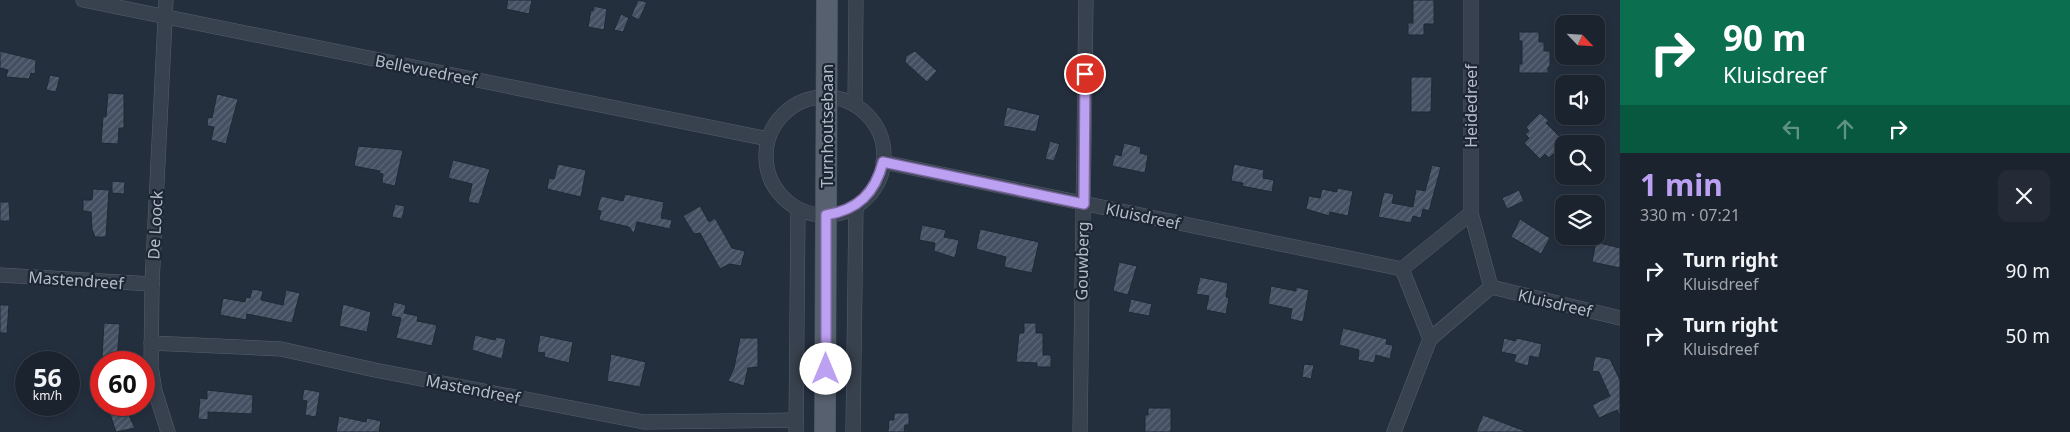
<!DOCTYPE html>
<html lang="en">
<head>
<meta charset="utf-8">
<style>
  :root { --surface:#1b232e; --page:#242b36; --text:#f1f3f6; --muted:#a0a4aa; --line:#39404a; --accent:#bca0f2 }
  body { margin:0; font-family:"Noto Sans",sans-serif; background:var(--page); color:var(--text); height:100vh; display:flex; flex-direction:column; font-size:19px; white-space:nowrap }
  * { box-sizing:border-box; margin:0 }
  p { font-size:16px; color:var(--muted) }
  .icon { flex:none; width:28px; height:28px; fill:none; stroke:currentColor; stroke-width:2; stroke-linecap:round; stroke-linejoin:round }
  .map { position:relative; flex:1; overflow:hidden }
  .sheet { display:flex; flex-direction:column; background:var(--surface); width:450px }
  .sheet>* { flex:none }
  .hud { background:#0b6e4f; color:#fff; overflow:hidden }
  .needle { width:32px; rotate:115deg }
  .controls { position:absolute; left:1555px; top:15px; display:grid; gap:10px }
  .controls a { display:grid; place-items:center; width:50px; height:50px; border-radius:10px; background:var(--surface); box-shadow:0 2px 8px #0003,0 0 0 1px var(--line); font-size:25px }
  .speed { position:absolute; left:15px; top:351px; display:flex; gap:10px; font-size:25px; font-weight:700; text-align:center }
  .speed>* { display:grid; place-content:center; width:65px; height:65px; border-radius:50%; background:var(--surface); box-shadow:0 2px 8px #0003,0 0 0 1px var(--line); line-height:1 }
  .speed small { font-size:12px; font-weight:400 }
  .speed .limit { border:8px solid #d22; background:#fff; color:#111 }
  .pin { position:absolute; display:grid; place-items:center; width:42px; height:42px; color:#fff; margin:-21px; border:2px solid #fff; border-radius:50%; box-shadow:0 1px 5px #0007 }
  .me { position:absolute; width:55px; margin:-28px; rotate:0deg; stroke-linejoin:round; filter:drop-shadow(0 0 4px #0008) }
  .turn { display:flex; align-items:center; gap:18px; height:105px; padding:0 20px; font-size:22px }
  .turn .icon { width:65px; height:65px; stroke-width:2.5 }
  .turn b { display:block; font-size:35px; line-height:42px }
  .lanes { display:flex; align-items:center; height:48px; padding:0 20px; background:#0003; justify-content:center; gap:25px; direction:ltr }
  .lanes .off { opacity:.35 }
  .round { display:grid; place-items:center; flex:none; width:52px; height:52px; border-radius:10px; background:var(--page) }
  .summary { display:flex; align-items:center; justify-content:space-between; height:85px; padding:0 20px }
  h1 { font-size:30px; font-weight:700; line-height:38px; color:var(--accent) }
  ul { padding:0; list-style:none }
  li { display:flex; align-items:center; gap:15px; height:65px; padding:0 20px }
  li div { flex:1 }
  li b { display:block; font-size:19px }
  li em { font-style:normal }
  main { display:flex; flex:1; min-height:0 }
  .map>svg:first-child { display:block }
  .building { fill:url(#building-hatch); stroke:#1f2835 }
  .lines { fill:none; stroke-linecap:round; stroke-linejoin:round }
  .minor-casing { stroke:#565f6c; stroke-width:15 }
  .primary-casing { stroke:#414a57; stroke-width:22 }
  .minor { stroke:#38414e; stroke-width:14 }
  .primary { stroke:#56606e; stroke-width:21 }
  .route-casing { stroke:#7a689d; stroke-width:12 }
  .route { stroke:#bca0f2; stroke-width:9 }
  .labels { text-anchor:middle; stroke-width:4.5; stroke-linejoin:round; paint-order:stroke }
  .street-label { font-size:16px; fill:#b4bcc9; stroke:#1d2633 }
</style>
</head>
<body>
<main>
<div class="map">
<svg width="1620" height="432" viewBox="0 0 1620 432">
  <defs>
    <pattern id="building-hatch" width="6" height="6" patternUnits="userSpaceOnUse" patternTransform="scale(1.25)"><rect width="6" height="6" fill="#455162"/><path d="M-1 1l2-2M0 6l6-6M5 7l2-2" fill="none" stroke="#5d6877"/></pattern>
  </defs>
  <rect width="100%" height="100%" fill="#242f3e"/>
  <g class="building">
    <path d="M508,0h24l-3,14 -23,-5z"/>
    <path d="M638,0l9,2 -8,18 -8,-4z"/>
    <path d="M1413,0h21v24h-10v11h-16v-12h5z"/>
    <path d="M594,6l13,3 -3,21 -16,-3 3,-17 2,1z"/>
    <path d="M621,14l8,4 -6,14 -9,-2z"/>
    <path d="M1519,32h20v10h5v9h6v16h-2v6h-29v-9h3v-23h-3z"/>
    <path d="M0,51l36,9 -1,14 -4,-1 -2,6 -23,-2 2,-7 -8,-2z"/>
    <path d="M915,51l22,20 -10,11 -22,-20 1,-6z"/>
    <path d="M50,75l10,2 -4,15 -10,-2z"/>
    <path d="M1411,77h21l-1,35h-20z"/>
    <path d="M108,93l16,1v34h-5l-1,16 -17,-1 2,-27 3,1z"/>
    <path d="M217,94l21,5 -12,45 -15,-4 3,-13 -7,-1 1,-9 4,1z"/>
    <path d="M1007,107l33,8 -4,17 -33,-6z"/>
    <path d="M1540,113l9,8 -3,2 18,18v10l-7,7 -4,-4 -4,4 -4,-4 -5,5 -16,-16 5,-5 -4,-4 4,-3 -3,-4z"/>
    <path d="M1050,141l10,3 -6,17 -9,-2z"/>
    <path d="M1124,143l17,4 -1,6 8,2 -3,18 -33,-7 3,-12 6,2z"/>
    <path d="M358,146l45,4 -8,36 -13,-3 1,-9 -4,-1 1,-2 -26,-5z"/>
    <path d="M453,160l37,9 -11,35 -11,-2 4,-18 -24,-6z"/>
    <path d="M558,164l28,6 -5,27 -34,-8 2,-11 5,1z"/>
    <path d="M1234,164l30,6 -1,8 11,2 -2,12 -30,-6 1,-3 -12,-2z"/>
    <path d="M1432,165l9,2 -12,44 -6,-2 -2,9 -8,-2 -2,7 -33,-6 6,-25 10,2 -2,9 21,4 3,-18 9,2z"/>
    <path d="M112,181l13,1 -1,12 -12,-1z"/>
    <path d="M1337,188l16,3 -5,25 -18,-4 -1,4 -23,-7 3,-13 11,2 2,-9 15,3z"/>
    <path d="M93,189l16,1 -3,47h-11l-3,-8 -1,-17 -8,-1v-11h9z"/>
    <path d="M1519,190l5,11 -17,8 -5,-11z"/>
    <path d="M625,194l39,8 -3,16 11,2 -2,9 -33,-7 -3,12 -5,-7 -30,-7 2,-9 -4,-1 4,-14 22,5z"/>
    <path d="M0,202h9l1,19h-10z"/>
    <path d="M395,204l10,2 -3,13 -10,-2z"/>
    <path d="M700,206l9,16 6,-4 17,30 13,3 -4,15 -12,-2 -9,5 -20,-36 -6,1 -11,-18z"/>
    <path d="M1520,219l30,19 -9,16 -30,-17z"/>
    <path d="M922,225l24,5 -2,7 15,3 -4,18 -21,-7 1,-8 -16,-3z"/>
    <path d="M980,229l59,13 -7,31 -28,-6 2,-10 -30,-8z"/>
    <path d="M1596,242l24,6v20l-28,-6z"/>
    <path d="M1119,262l18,4 -9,29 -15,-4z"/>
    <path d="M1200,277l28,6 -2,14 3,1 -3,16 -20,-4 3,-14 -13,-2z"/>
    <path d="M1271,286l25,5v-4l13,3 -6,32 -13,-3 2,-10 -24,-5z"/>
    <path d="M252,289l11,2 -2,9 22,5 3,-15 14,3 -8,30 -45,-9 -1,6 -26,-5 3,-17 22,4 1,-5 4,1z"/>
    <path d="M1131,299l21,5 -3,12 -21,-4z"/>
    <path d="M394,302l12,3 -2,8 14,3 -1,5 20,4 -5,21 -36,-8 5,-20 -10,-2z"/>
    <path d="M343,304l28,8 -4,20 -28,-6z"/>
    <path d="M0,305h9l-2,28h-7z"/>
    <path d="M104,323l16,1 -3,34 -15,-1z"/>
    <path d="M1024,323h12v10h7v22h8v12h-14v-4l-21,-1 3,-29h5z"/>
    <path d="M1343,328l44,11 -1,5 7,1 -3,14 -14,-4 -2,8 -16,-3 1,-10 -20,-5z"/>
    <path d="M475,335l20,5 1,-3 10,2 -4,20 -30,-9z"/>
    <path d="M540,335l33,7 -4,21 -25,-6 1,-4 -8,-1z"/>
    <path d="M740,338h18v29l-10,1 -4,18 -16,-5 6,-13z"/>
    <path d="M1504,338l11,3 2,-3 25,6 -3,14 -9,-2 -2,10 -14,-4 2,-7 -15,-3z"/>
    <path d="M611,354l35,8 -6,25 -33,-6z"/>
    <path d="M1595,356l15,3 10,21v36l-3,-6 -18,8 -7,-13 18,-9 -11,-24 -7,-1z"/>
    <path d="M1304,364l10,1 -3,14 -9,-2z"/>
    <path d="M304,389l16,3 -4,25 -11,-2 2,-14 -5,-1z"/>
    <path d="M207,390l46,5 -1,19 -44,-2v8l-10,-1 2,-21 7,1z"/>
    <path d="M107,405h17l11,23 -19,4z"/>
    <path d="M1148,408h23v24h-26v-17h3z"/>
    <path d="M894,413h15v12h-4l-1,7h-16l1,-12h5z"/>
    <path d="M1483,415l42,16v1h-49z"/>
    <path d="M339,416l27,6 1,-4 14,3 -2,11h-43z"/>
  </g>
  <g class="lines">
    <g class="minor-casing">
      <g id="minor">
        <path d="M83,0l685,139"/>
        <path d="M166,0l-14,284 -1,83 4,24 13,41"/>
        <path d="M1471,0v213l20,74 -61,52 -28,-70 69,-56"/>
        <circle cx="825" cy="156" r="59"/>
        <path d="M855,105l1,-105"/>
        <path d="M883,162l519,107"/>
        <path d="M0,275l152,9"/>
        <path d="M1491,287l129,31"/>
        <path d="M151,343l130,6 94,21 269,52 152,-2"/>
        <path d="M796,432l2,-223"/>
        <path d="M853,432l3,-226"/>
        <path d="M1080,432l6,-432"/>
        <path d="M1394,432l36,-93"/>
      </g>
    </g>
    <g class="primary-casing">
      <path id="primary" d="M825,432l2,-432"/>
    </g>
    <use href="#minor" class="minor"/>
    <use href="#primary" class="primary"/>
  </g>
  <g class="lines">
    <g class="route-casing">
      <path id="route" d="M826,369v-154c32,-5 49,-22 57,-53l201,42 1,-130"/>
    </g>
    <use href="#route" class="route"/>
  </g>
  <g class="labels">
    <g class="street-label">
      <text transform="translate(426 70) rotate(11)" y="6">Bellevuedreef</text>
      <text transform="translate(1471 106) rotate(-90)" y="6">Heidedreef</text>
      <text transform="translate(827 126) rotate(-90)" y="6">Turnhoutsebaan</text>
      <text transform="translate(1143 216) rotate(12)" y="6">Kluisdreef</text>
      <text transform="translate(155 225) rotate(-87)" y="6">De Loock</text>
      <text transform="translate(1082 261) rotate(-89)" y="6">Gouwberg</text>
      <text transform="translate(76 280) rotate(4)" y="6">Mastendreef</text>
      <text transform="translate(1555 303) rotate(13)" y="6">Kluisdreef</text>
      <text transform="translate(473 389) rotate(11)" y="6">Mastendreef</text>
    </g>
  </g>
</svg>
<div class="controls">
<a><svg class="needle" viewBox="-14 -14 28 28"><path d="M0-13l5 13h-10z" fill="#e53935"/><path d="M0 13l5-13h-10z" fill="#a0a4aa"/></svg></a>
<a><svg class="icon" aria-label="sound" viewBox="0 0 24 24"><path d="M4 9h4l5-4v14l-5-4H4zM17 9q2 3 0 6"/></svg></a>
<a><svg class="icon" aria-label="search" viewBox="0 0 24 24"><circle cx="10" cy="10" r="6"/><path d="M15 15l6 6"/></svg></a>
<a><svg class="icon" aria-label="layers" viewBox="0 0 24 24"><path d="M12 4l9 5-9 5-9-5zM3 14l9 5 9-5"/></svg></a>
</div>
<div class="speed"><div>56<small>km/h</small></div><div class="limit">60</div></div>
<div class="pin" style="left:1085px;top:74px;background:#d93025"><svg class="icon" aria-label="arrive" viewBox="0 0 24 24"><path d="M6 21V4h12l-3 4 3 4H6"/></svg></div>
<svg class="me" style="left:826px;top:369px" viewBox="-20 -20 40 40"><circle r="19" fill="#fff"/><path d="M0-13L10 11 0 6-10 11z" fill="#bca0f2"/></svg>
</div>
<section class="sheet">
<div class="hud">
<div class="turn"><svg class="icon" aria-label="right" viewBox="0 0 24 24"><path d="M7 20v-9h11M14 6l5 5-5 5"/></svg><div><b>90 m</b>Kluisdreef</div></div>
<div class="lanes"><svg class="icon off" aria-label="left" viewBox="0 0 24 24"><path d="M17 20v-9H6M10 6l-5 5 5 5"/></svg><svg class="icon off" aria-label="ahead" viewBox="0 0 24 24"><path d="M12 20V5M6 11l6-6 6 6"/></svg><svg class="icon" aria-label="right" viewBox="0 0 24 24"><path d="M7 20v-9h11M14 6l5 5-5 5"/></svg></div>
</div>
<div class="summary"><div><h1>1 min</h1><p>330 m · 07:21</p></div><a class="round"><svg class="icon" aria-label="close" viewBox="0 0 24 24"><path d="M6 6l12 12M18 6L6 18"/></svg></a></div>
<ul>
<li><svg class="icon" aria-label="right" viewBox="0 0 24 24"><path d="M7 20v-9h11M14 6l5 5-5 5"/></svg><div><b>Turn right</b><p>Kluisdreef</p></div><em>90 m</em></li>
<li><svg class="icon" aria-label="right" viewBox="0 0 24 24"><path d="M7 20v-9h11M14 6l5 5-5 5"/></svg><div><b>Turn right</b><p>Kluisdreef</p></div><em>50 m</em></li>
</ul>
</section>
</main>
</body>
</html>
